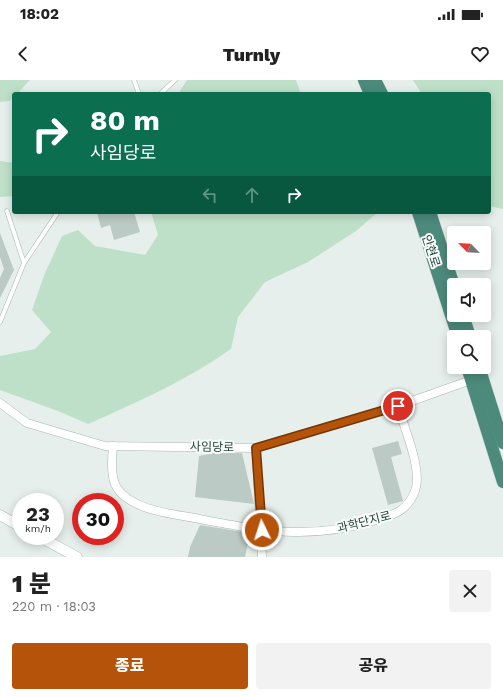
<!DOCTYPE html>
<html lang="ko">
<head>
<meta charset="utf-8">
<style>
  :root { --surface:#fff; --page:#f2f2f2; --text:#222; --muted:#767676; --accent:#b45309 }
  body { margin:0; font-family:"Work Sans","Noto Sans KR",sans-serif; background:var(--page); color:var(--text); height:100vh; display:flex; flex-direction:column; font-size:15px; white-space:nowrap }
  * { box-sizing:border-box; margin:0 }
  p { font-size:13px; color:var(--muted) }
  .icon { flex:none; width:22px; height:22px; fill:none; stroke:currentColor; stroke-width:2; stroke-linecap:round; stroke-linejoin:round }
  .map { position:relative; height:477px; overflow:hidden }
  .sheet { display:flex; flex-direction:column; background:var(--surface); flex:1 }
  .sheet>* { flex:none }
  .hud { position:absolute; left:12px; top:12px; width:479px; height:122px; border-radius:4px; box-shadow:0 2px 10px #0003; background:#0b6e4f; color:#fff; overflow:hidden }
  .needle { width:26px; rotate:295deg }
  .controls { position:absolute; left:447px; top:146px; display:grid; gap:8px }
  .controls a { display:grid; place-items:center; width:44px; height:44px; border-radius:4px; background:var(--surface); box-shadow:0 2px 10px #0003; font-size:20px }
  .speed { position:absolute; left:12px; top:413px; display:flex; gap:8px; font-size:20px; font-weight:700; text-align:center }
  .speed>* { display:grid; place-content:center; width:52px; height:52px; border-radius:50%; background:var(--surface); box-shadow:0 2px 10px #0003; line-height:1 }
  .speed small { font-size:10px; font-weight:400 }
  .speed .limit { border:6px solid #d22; background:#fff; color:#111 }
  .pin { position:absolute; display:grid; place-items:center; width:34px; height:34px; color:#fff; margin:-17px; border:2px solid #fff; border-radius:50%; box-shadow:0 1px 4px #0007 }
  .me { position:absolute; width:44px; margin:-22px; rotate:356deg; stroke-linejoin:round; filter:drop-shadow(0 0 3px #0008) }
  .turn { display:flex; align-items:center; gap:14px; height:84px; padding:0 12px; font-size:18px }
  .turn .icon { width:52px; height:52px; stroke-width:2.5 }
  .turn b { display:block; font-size:28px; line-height:34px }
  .lanes { display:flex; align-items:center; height:38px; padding:0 12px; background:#0003; justify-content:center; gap:20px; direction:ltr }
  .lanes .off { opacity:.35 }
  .round { display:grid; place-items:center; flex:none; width:42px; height:42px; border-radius:4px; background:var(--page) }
  .overview { display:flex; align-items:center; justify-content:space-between; height:68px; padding:0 12px }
  h1 { font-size:24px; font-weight:800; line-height:30px }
  .primary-button { display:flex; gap:8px; margin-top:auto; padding:8px 12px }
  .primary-button a { flex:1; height:46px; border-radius:4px; background:var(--accent); color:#fff; font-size:16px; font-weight:800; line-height:46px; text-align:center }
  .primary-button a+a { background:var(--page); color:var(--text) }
  .status { display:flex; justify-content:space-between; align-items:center; height:28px; padding:0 20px; background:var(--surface); direction:ltr }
  .status svg { height:11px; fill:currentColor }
  header { display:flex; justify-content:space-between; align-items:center; height:52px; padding:0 12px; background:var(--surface); font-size:18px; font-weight:800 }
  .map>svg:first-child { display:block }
  .green { fill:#bfe0c8 }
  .building { fill:#bbcac4 }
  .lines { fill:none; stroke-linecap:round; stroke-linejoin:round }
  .service-casing { stroke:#a8b8b2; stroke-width:5 }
  .minor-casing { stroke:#a8b8b2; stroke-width:9 }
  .tertiary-casing { stroke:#a8b8b2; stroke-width:11 }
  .trunk-casing { stroke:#c2cac8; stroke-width:13 }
  .service { stroke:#fff; stroke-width:4 }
  .minor { stroke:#fff; stroke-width:8 }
  .tertiary { stroke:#fff; stroke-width:10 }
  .trunk { stroke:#4c8a7c; stroke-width:12 }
  .route-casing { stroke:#753606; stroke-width:10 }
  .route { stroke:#b45309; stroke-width:7 }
  .labels { text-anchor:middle; stroke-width:4; stroke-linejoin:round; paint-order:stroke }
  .street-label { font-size:12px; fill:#24423a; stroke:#f7fbf9 }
</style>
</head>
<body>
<div class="status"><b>18:02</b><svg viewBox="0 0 49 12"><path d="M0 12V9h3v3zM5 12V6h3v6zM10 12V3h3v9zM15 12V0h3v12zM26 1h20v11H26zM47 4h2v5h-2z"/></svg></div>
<header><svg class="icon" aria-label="back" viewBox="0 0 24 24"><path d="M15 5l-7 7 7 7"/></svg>Turnly<svg class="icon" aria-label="heart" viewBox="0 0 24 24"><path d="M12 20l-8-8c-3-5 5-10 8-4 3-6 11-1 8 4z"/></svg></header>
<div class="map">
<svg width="503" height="477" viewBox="0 0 503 477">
  <rect width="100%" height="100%" fill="#e6efeb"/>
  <g class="green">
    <path d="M0,0h30l-13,14h-3l-4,7 -10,1z"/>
    <path d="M187,0h109l5,14h-123z"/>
    <path d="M413,0h90v129l-14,-3v-112h-67z"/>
    <path d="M0,81l14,2v33l-14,1z"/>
    <path d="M151,132h227l-22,19 -48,31 -43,20 -27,35 -7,32c-44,31 -93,53 -143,75l-30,-13 -58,-21v-34l35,-7 16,-17 -19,-22 13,-37 17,-37 16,-6 17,16 50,9 13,-20z"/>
  </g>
  <g class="building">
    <path d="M97,132h37l6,20 -26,8 -4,-15 -9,3z"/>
    <path d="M0,153l14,37 -14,28v-20l4,-9 -4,-12z"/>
    <path d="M398,361l4,13 -11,3 12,44 -15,4 -16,-57z"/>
    <path d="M214,373h28l12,51 -59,-7 4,-41z"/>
    <path d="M200,445l50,8 -5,24h-57l2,-10z"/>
  </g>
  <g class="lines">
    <g class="service-casing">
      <g id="service">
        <path d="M134,0l5,14"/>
        <path d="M160,14l15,-14"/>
        <path d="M7,131l17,52"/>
        <path d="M0,242l24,-59 34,-51"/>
      </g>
    </g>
    <g class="minor-casing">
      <g id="minor">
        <path d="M0,323l27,20 78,23 151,2 142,-42 73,-26"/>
        <path d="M113,366c-1,12 -3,30 4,42 15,23 58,26 83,31 63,12 110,21 173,2 20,-6 34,-9 42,-30 8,-21 -11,-63 -17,-85"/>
        <path d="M256,368l6,109"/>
      </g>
    </g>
    <g class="tertiary-casing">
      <g id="tertiary">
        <path d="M0,435l21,12"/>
        <path d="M38,456l39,21"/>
      </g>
    </g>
    <g class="trunk-casing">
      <g id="trunk">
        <path d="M364,0l6,14"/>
        <path d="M375,0l7,14"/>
        <path d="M418,132l40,125"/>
        <path d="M430,132l24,74"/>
        <path d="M463,235l7,22"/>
        <path d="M467,287l36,115"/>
        <path d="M479,287l24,76"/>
      </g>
    </g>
    <use href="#service" class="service"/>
    <use href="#minor" class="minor"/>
    <use href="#tertiary" class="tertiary"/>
    <use href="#trunk" class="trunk"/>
  </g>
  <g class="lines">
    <g class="route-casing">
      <path id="route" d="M262,450l-6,-82 142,-42"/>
    </g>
    <use href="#route" class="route"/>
  </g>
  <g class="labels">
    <g class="street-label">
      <text transform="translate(431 171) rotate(72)" y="4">안현로</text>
      <text transform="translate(212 367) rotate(1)" y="4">사임당로</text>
      <text transform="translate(364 442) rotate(-14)" y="4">과학단지로</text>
    </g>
  </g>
</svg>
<div class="controls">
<a><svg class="needle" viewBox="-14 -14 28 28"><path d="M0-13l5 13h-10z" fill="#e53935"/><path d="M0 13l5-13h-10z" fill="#767676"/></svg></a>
<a><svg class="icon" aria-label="sound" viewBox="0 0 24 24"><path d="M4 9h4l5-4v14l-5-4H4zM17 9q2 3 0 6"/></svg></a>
<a><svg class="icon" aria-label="search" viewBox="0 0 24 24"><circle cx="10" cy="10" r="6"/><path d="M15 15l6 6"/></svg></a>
</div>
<div class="speed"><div>23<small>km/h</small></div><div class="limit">30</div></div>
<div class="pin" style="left:398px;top:326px;background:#d93025"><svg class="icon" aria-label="arrive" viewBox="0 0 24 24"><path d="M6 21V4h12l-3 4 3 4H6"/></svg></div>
<svg class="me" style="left:262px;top:450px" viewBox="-20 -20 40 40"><circle r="17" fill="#b45309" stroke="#fff" stroke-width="3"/><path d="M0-11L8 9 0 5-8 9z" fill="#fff"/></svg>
<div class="hud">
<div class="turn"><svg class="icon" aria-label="right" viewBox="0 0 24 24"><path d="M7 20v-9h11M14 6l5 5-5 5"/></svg><div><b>80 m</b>사임당로</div></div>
<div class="lanes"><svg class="icon off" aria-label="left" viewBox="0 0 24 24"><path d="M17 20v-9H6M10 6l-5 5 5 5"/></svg><svg class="icon off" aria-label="ahead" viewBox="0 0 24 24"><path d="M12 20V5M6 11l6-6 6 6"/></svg><svg class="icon" aria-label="right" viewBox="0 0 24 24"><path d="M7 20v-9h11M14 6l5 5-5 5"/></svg></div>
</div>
</div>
<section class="sheet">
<div class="overview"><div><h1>1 분</h1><p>220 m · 18:03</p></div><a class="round"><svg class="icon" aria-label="close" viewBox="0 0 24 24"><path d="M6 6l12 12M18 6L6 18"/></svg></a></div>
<div class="primary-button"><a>종료</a><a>공유</a></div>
</section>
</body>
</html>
